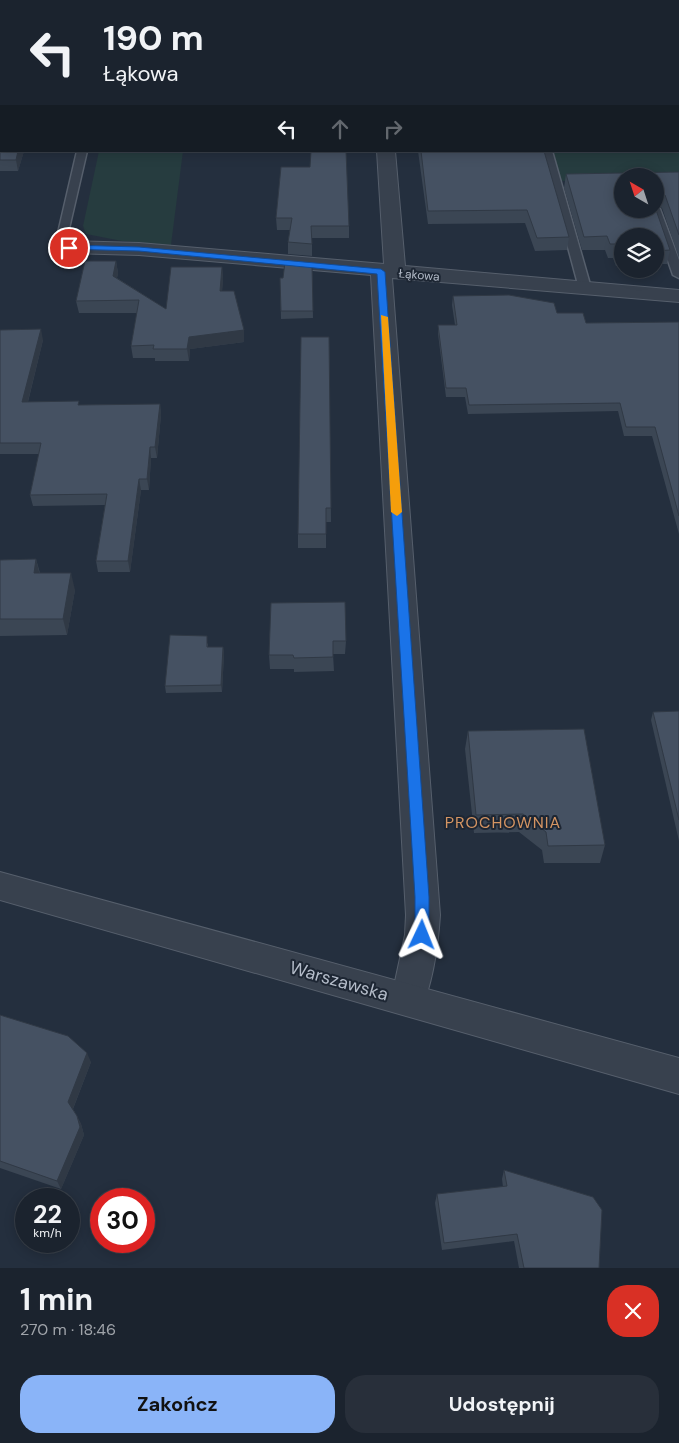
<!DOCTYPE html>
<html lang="pl">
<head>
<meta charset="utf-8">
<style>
  :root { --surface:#1b232e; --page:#282f3a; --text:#f1f3f6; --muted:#a0a4aa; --line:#39404a; --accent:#8ab4f8 }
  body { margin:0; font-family:"DM Sans",sans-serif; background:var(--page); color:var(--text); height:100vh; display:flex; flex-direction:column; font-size:19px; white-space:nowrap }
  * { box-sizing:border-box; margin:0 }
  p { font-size:16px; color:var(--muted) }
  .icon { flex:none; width:28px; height:28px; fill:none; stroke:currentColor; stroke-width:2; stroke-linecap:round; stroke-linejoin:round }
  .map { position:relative; height:1268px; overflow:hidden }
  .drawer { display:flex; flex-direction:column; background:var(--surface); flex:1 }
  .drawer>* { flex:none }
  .guide { position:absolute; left:0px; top:0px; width:680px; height:152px; box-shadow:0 2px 12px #0003,0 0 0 1px var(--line); background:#1b232e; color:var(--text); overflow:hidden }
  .needle { width:32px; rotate:321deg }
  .tools { position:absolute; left:614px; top:168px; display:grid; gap:10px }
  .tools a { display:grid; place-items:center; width:50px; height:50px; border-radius:50%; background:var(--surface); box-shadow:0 2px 12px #0003,0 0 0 1px var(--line); font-size:25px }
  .speed { position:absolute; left:15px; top:1188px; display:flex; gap:10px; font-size:25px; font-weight:700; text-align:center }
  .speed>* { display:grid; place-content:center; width:65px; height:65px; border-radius:50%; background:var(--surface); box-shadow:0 2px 12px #0003,0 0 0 1px var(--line); line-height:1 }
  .speed small { font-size:12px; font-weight:400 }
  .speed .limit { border:8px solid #d22; background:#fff; color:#111 }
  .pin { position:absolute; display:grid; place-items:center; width:42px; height:42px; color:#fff; margin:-21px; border:2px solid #fff; border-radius:50%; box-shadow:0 1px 5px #0007 }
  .me { position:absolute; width:55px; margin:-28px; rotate:2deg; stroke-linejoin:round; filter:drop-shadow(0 0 4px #0008) }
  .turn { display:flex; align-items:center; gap:18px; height:105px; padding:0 20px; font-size:22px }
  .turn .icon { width:65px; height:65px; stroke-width:2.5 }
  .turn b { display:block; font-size:35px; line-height:42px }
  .lanes { display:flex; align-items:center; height:48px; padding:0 20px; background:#0003; justify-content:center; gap:25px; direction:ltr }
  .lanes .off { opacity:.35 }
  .round { display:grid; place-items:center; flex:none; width:52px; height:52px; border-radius:20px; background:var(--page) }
  .head { display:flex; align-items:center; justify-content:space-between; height:85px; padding:0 20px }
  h1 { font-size:30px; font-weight:700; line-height:38px }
  .action { display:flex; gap:10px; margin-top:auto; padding:10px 20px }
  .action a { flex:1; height:58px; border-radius:20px; background:var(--accent); color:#111; font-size:20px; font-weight:700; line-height:58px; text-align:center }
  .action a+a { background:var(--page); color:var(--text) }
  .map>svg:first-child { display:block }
  .green { fill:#263c3f }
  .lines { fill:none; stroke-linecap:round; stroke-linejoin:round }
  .service-casing { stroke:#565f6c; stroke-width:3 }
  .minor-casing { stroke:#565f6c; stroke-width:2 }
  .tertiary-casing { stroke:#565f6c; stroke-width:2 }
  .service { fill:#38414e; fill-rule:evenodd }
  .minor { fill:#38414e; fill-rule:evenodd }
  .tertiary { fill:#38414e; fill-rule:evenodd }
  .wall { fill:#3b4654 }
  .shaded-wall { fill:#303945 }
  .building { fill:#455162; stroke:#303945 }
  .route { fill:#1a73e8; stroke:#114b97 }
  .slow { fill:#f59e0b }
  .labels { text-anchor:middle; stroke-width:4; stroke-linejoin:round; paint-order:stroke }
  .far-street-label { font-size:12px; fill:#b4bcc9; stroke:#1d2633 }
  .neighbourhood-label { font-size:16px; letter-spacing:1px; fill:#d59563; stroke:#1d2633 }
  .near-street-label { font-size:18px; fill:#b4bcc9; stroke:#1d2633 }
</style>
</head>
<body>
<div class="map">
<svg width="679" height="1268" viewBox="0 0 679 1268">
  <rect width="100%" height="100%" fill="#242f3e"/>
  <g class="green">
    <path d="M679,86v91l-57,-1v3l-61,2 -8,-30h126z"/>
    <path d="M99,151h84l-12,94 -49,-4 -36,-7 -3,-8z"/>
  </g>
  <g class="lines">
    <g class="service-casing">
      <g id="service">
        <rect x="115" y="0" width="8" height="1"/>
        <path d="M77,151h10l-19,82 6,14 -5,3 -5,-3 -6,-14z"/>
        <path d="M542,151h10l39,137 -2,2h-8l-2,-2z"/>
        <path d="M655,206l5,3 19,51v18l-6,-3 -23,-66h5z"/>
      </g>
    </g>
    <g class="minor-casing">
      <g id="minor">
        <path d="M366,0h16v1h-15z"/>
        <path d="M377,151h18l10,115 274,24v12l-287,-24 48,637c-2,31 -7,68 -20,97l-12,4 -12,-4 -5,-12 14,-65 1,-20 -35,-640 -232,-20 -70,-2 -7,-2 -3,-4 3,-4 7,-2 70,2 245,21z"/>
      </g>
    </g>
    <g class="tertiary-casing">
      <path id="tertiary" d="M0,872l679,186v36l-679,-194z"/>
    </g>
    <use href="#service" class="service"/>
    <use href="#minor" class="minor"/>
    <use href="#tertiary" class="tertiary"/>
  </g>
  <g class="wall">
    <path d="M0,0h70v1h-69v150h23l-6,20h-18z"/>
    <path d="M418,151h126l25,86 -2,13 -32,1 -10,-28 -97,1z"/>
    <path d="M281,167l68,59v12h-37v18l-24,-2v-12l2,-12h-13l-1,-12z"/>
    <path d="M679,172v86l-17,-50 -7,-4v-28h-33l48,74 -3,14h-12v-28h-33v30h-6l-3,-8h-5l-3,-8h-23l-18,-62 2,-14z"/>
    <path d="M116,261l2,12 -1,5 49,31 56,-42 1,12 -1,12 22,51 -54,7 -1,12h-34v-3h-22l-2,-12 6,-33h-58l-3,-12z"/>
    <path d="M312,265l1,53 -32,1 -1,-41h3z"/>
    <path d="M453,296l104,17 29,10 93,-1v212l-27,-98h-28l-6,-25 -150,3 -3,-17h-19l-8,-63v-9h17l-3,-20z"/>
    <path d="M0,330l43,10 -15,62 51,3 81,-1 1,11 -4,43h-6l-2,32h-8l-11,82h-32l-2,-11 9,-56 -72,1 -3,-11 9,-41h-39z"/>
    <path d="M329,337l2,185h-5v26h-28v-14z"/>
    <path d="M36,559l4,14 35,17 -8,45 -67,1v-76z"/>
    <path d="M271,603l75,38 -1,13h-12l1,17 -40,1v-3h-24l-1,-14z"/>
    <path d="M208,643v4h15l1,7 -2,38 -56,1 -1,-7z"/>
    <path d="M679,711v130l-28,-121 2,-8z"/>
    <path d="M468,731l137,114 -5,18h-56l-2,-13 -23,-18 -45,1 -9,-84z"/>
    <path d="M0,1015l91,47 -18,47 8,15 3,11 -23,54 -61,-21z"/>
    <path d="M504,1170l95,98h-80l-5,-27 -72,9 -7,-47 2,-9 66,-7 -1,-8z"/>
  </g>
  <g class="shaded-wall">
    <path d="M18,151h6l-6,20 -2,-11z"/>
    <path d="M658,191l-3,12v-10z"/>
    <path d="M116,261l2,12 -3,15 -2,-12z"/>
    <path d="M222,267l1,12 -2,25 -1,-13z"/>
    <path d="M41,329l2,11 -18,73 -3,-11z"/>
    <path d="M244,330v12l-54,7 -1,12 -2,-12 2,-12z"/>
    <path d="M160,404l1,11 -4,43 -2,-11z"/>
    <path d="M150,447l1,11 -2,32 -2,-11z"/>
    <path d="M139,479l2,11 -11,82 -2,-11z"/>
    <path d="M36,559l4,17 -6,-3z"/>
    <path d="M71,573l4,17 -8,45 -4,-16z"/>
    <path d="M223,647l1,7 -2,38 -1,-7z"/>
    <path d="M87,1053l4,9 -19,49 -4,-9z"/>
    <path d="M77,1116l4,8 3,11 -23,54 -4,-8z"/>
  </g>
  <g class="building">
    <path d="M0,0h63v1h-62v150h17l-2,9h-16z"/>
    <rect x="302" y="0" width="46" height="1"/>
    <rect x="400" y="0" width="143" height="1"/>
    <path d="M311,151h35l3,75h-38l1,18 -24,-2 4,-24h-16l5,-51h29z"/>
    <path d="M421,151h123l25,86 -32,1 -10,-28 -99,1z"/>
    <path d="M679,172v63l-14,-40 -7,-4 -3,2v-17h-33v33h33v-2l15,43 -15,1v-15h-33v16h-3l-3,-8h-6l-3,-8 -23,1 -18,-63z"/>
    <path d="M85,261h31l-3,15 53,33 5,-42h51l-2,24h14l10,39 -55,7 -2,12h-34l1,-4 -23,1 8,-46 -63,1z"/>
    <path d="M285,262l27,3 1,46h-32l-1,-33h3z"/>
    <path d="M509,295l45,8 3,10h26l3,10 93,-1v194l-24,-89h-29l-6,-24 -151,2 -3,-17h-20l-8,-63h19l-4,-29z"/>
    <path d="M41,329l-19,73 57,-1 -1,4 82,-1 -5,43h-5l-3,32h-8l-11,82h-32l11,-67 -77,1 11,-52h-41v-113z"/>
    <path d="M301,337h28l2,171h-5v26h-28z"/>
    <path d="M36,559l-2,14h37l-8,46h-63v-59z"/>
    <path d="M345,602l1,39h-13v16l-39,1 -1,-3h-24l2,-52z"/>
    <path d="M170,635l37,1v11h16l-2,38 -56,1z"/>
    <path d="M679,711v109l-26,-108z"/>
    <path d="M584,729l21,116 -57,1 -2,-14 -23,-18 -47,1 -8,-84z"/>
    <path d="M0,1015l68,21 19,17 -19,49 9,14 3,11 -23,54 -57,-20z"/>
    <path d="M504,1170l89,27 9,13 -3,58h-75l-7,-34 -73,9 -7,-49 70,-8z"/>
  </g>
  <path class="route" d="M69,245l70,2 242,22 4,3 44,625v38l-2,4 -5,2 -5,-2 -2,-4v-38l-38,-623 -238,-23 -73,-2 -1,-1z"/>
  <path class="slow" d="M381,315l7,2 14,195 -5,4 -6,-4z"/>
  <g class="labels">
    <g class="far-street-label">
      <text transform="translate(419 275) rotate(5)" y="4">Łąkowa</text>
    </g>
    <g class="neighbourhood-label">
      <text x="503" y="828">PROCHOWNIA</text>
    </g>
    <g class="near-street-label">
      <text transform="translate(339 981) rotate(16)" y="6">Warszawska</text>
    </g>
  </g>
</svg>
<div class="tools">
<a><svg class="needle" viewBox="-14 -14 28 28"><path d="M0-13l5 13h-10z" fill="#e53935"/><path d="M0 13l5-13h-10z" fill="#a0a4aa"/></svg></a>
<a><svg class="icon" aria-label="layers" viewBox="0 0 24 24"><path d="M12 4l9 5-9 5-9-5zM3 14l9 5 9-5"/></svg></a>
</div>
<div class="speed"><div>22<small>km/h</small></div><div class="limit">30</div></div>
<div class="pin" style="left:69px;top:248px;background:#d93025"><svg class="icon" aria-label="arrive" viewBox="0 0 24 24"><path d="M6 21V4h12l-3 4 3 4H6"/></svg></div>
<svg class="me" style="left:422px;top:935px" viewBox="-20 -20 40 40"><path d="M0-17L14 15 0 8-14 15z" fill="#1a73e8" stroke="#fff" stroke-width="4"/></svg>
<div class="guide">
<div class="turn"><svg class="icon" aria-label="left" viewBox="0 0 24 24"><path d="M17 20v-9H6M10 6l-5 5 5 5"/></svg><div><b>190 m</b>Łąkowa</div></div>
<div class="lanes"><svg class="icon" aria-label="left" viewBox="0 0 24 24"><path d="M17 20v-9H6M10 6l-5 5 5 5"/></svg><svg class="icon off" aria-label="ahead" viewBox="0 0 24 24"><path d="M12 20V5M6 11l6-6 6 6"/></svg><svg class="icon off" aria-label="right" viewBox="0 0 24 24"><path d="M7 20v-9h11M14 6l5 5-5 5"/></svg></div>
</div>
</div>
<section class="drawer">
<div class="head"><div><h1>1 min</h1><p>270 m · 18:46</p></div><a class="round" style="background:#d93025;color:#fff"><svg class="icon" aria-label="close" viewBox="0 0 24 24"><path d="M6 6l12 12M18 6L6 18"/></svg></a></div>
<div class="action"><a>Zakończ</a><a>Udostępnij</a></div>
</section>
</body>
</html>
